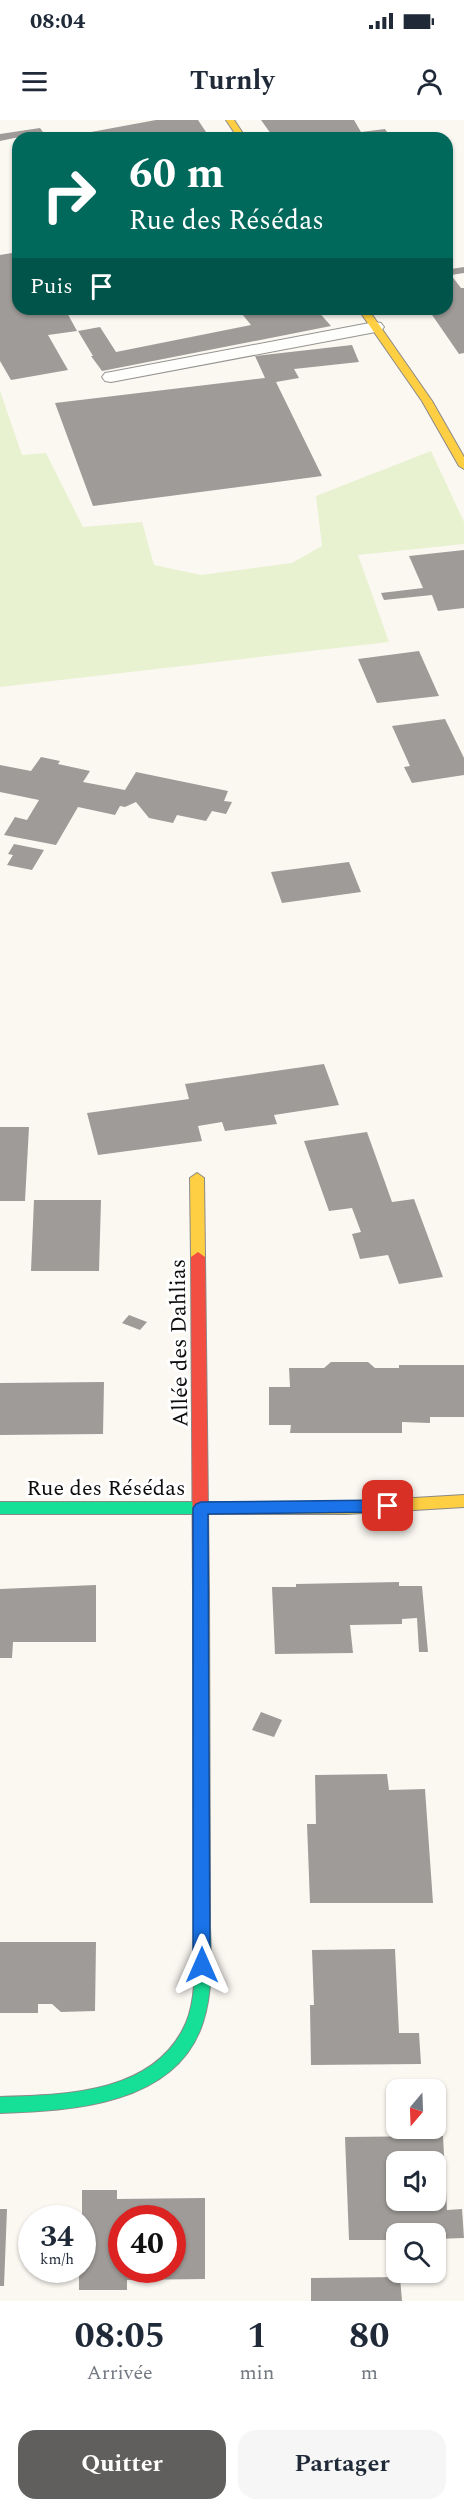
<!DOCTYPE html>
<html lang="fr">
<head>
<meta charset="utf-8">
<style>
  :root { --surface:#fff; --page:#f6f6f7; --text:#1f2937; --muted:#747a83; --accent:#605f5d }
  body { margin:0; font-family:Spectral,serif; background:var(--page); color:var(--text); height:100vh; display:flex; flex-direction:column; font-size:22px; white-space:nowrap }
  * { box-sizing:border-box; margin:0 }
  p { font-size:20px; color:var(--muted) }
  .icon { flex:none; width:33px; height:33px; fill:none; stroke:currentColor; stroke-width:2; stroke-linecap:round; stroke-linejoin:round }
  .map { position:relative; height:2181px; overflow:hidden }
  .panel { display:flex; flex-direction:column; background:var(--surface); flex:1 }
  .panel>* { flex:none }
  .guide { position:absolute; left:12px; top:12px; width:441px; height:183px; border-radius:18px; box-shadow:0 2px 4px #0004; background:#00695c; color:#fff; overflow:hidden }
  .needle { width:39px; rotate:199deg }
  .buttons { position:absolute; left:386px; top:1959px; display:grid; gap:12px }
  .buttons a { display:grid; place-items:center; width:60px; height:60px; border-radius:12px; background:var(--surface); box-shadow:0 2px 4px #0004; font-size:30px }
  .speed { position:absolute; left:18px; top:2085px; display:flex; gap:12px; font-size:30px; font-weight:700; text-align:center }
  .speed>* { display:grid; place-content:center; width:78px; height:78px; border-radius:50%; background:var(--surface); box-shadow:0 2px 4px #0004; line-height:1 }
  .speed small { font-size:15px; font-weight:400 }
  .speed .limit { border:9px solid #d22; background:#fff; color:#111 }
  .pin { position:absolute; display:grid; place-items:center; width:51px; height:51px; color:#fff; margin:-26px; border-radius:12px; box-shadow:0 3px 9px #0006 }
  .me { position:absolute; width:66px; margin:-33px; rotate:0deg; stroke-linejoin:round; filter:drop-shadow(0 0 4px #0008) }
  .turn { display:flex; align-items:center; gap:21px; height:126px; padding:0 18px; font-size:27px }
  .turn .icon { width:78px; height:78px; stroke-width:2.5 }
  .turn b { display:block; font-size:42px; line-height:51px }
  .then { display:flex; align-items:center; height:57px; padding:0 18px; background:#0003; gap:12px; font-size:22px }
  .eta { display:flex; justify-content:space-evenly; align-items:center; height:102px; text-align:center }
  .eta b { font-size:36px; font-weight:700; line-height:42px }
  .button { display:flex; gap:12px; margin-top:auto; padding:12px 18px }
  .button a { flex:1; height:69px; border-radius:18px; background:var(--accent); color:#fff; font-size:24px; font-weight:700; line-height:69px; text-align:center }
  .button a+a { background:var(--page); color:var(--text) }
  .status { display:flex; justify-content:space-between; align-items:center; height:42px; padding:0 30px; background:var(--surface); direction:ltr }
  .status svg { height:16px; fill:currentColor }
  header { display:flex; justify-content:space-between; align-items:center; height:78px; padding:0 18px; background:var(--surface); font-size:27px; font-weight:700 }
  .map>svg:first-child { display:block }
  .green { fill:#e8f1d0 }
  .building { fill:#9e9b98; fill-rule:evenodd }
  .lines { fill:none; stroke-linecap:round; stroke-linejoin:round }
  .lane-casing { stroke:#949390; stroke-width:2 }
  .fast-casing { stroke:#8b8987; stroke-width:2 }
  .slow-casing { stroke:#8b8987; stroke-width:2 }
  .jam-casing { stroke:#8b8987; stroke-width:2 }
  .lane { fill:#fefefd; fill-rule:evenodd }
  .fast { fill:#16e098; fill-rule:evenodd }
  .slow { fill:#ffcf43; fill-rule:evenodd }
  .jam { fill:#f24e42; fill-rule:evenodd }
  .route { fill:#1a73e8; stroke:#114b97; stroke-width:1.5 }
  .labels { text-anchor:middle; stroke-width:6; stroke-linejoin:round; paint-order:stroke }
  .street-label { font-size:22px; fill:#0d0d0d; stroke:#fff }
</style>
</head>
<body>
<div class="status"><b>08:04</b><svg viewBox="0 0 49 12"><path d="M0 12V9h3v3zM5 12V6h3v6zM10 12V3h3v9zM15 12V0h3v12zM26 1h20v11H26zM47 4h2v5h-2z"/></svg></div>
<header><svg class="icon" aria-label="menu" viewBox="0 0 24 24"><path d="M4 6h16M4 12h16M4 18h16"/></svg>Turnly<svg class="icon" aria-label="person" viewBox="0 0 24 24"><circle cx="12" cy="8" r="4"/><path d="M4 21q1-7 8-7t8 7"/></svg></header>
<div class="map">
<svg width="464" height="2181" viewBox="0 0 464 2181">
  <rect width="100%" height="100%" fill="#fbf8f2"/>
  <path class="green" d="M0,271l22,64 24,-2 37,74 59,-5 12,43 47,10 91,-12 30,-17 -6,-50 115,-45 33,71v22l-106,11 31,87 -389,45z"/>
  <g class="building">
    <path d="M156,0h42l12,18h-60l-1,-2 -53,2 -5,-6z"/>
    <path d="M261,0h93l7,12 24,-3 6,9h-117z"/>
    <path d="M40,8l3,4 -43,9v-7z"/>
    <path d="M18,132v57h47l12,22 -29,4 20,35 -57,10 -11,-19v-106z"/>
    <path d="M447,143l4,6 13,-2v6l-13,2 10,13h3v65l-5,1 -31,-45h19z"/>
    <path d="M238,189h78l15,17 -229,45 -11,-15h2l-15,-25 22,-4 16,25 135,-27z"/>
    <path d="M352,225l7,17 -65,7 5,9 -23,4 46,94 -229,30 -38,-103 210,-25 -10,-22z"/>
    <path d="M464,430v58l-26,3 -6,-16 -48,5 -3,-7 42,-5 -14,-32z"/>
    <path d="M419,531l20,45 -62,7 -19,-44z"/>
    <path d="M445,599l19,39v17l-52,8 -8,-16 6,-1 -18,-40z"/>
    <path d="M41,637l19,4 -2,3 32,7 -7,11 42,8 11,-18 92,19 -4,10 8,1 -6,12 -14,-3 -6,10 -29,-6 -4,8 -24,-5 -13,-16 -11,5 -5,-1 -5,9 -37,-8 -22,38 -52,-10 11,-18 12,3 12,-20 -39,-8v-27l31,6z"/>
    <path d="M14,724l30,6 -12,20 -25,-5 6,-10 -5,-1z"/>
    <path d="M349,742l12,30 -79,11 -11,-31z"/>
    <path d="M324,944l15,41 -65,10 3,9 -52,7 -3,-9 -24,4 4,15 -104,14 -11,-42 102,-14 -4,-15z"/>
    <path d="M0,1007h29l-4,74h-25z"/>
    <path d="M367,1012l25,70 22,-3 29,78 -44,7 -11,-29 -28,4 -8,-25 9,-2 -9,-24 -23,3 -25,-70z"/>
    <path d="M34,1080h67l-2,71h-68z"/>
    <path d="M129,1195l18,7 -7,8 -18,-7z"/>
    <path d="M331,1242h37l7,6h24v-3h65v52h-34v6l-28,-1v11h-112l1,-8h-22v-38h21l-1,-19h35z"/>
    <path d="M104,1262l-1,52 -103,1v-52z"/>
    <path d="M399,1462v4h23l6,66h-9l-2,-34 -15,1v5l-52,1 3,28 -78,1 -3,-67h24v-3z"/>
    <path d="M96,1465v57h-83l-1,16h-12v-69z"/>
    <path d="M261,1592l21,8 -8,17 -22,-7z"/>
    <path d="M387,1654l2,16 36,-1 8,114h-123l-3,-79h9l-1,-49z"/>
    <path d="M0,1822h96l-1,69 -34,1 -9,-8h-14v9h-38z"/>
    <path d="M395,1829l4,84h20l2,31 -110,1 -1,-60h4l-2,-55z"/>
    <path d="M443,2016l4,74 15,-1 2,29 -29,1v-5h-39v6h-47l-4,-103zM396,2042h39v38h-39z"/>
    <path d="M82,2070h35v9l88,-1v81l-78,1v10h-48v-20h3zM122,2098h50v52h-50z"/>
    <path d="M0,2089h7l-3,77h-4z"/>
    <path d="M400,2157l2,24h-91v-23z"/>
  </g>
  <g class="lines">
    <g class="lane-casing">
      <path id="lane" d="M375,202l6,1 3,4 -3,4 -270,51 -6,-1 -3,-4 3,-4 6,-1z"/>
    </g>
    <g class="fast-casing">
      <g id="fast">
        <path d="M0,1382h236l5,2 2,4 -2,4 -5,2h-236z"/>
        <path d="M202,1800l6,2 2,5c1,32 3,64 -7,95 -26,83 -132,89 -203,91v-16c65,-2 155,-3 186,-74 12,-29 8,-65 8,-96l2,-5z"/>
      </g>
    </g>
    <g class="slow-casing">
      <g id="slow">
        <path d="M226,0h8l12,18h-8z"/>
        <path d="M358,189h10l64,92 32,56v12l-5,-3 -37,-65z"/>
        <path d="M197,1053l7,5 1,79 -7,5 -7,-5 -1,-79z"/>
        <path d="M464,1375v12l-117,7h-111l-5,-2 -2,-4 2,-4 5,-2h111z"/>
        <path d="M201,1464l5,2 3,4 1,337 -2,5 -6,2 -6,-2 -2,-5 -1,-337 3,-4z"/>
      </g>
    </g>
    <g class="jam-casing">
      <path id="jam" d="M198,1132l7,5 4,333 -3,4 -5,2 -5,-2 -3,-4 -2,-333z"/>
    </g>
    <use href="#lane" class="lane"/>
    <use href="#fast" class="fast"/>
    <use href="#slow" class="slow"/>
    <use href="#jam" class="jam"/>
  </g>
  <path class="route" d="M388,1380l5,2 3,4 -3,4 -5,2 -180,2 2,451 -2,5 -6,2 -6,-2 -3,-5v-457l3,-4 5,-2z"/>
  <g class="labels">
    <g class="street-label">
      <text transform="translate(178 1223) rotate(-91)" y="8">Allée des Dahlias</text>
      <text x="106" y="1375">Rue des Résédas</text>
    </g>
  </g>
</svg>
<div class="buttons">
<a><svg class="needle" viewBox="-14 -14 28 28"><path d="M0-13l5 13h-10z" fill="#e53935"/><path d="M0 13l5-13h-10z" fill="#747a83"/></svg></a>
<a><svg class="icon" aria-label="sound" viewBox="0 0 24 24"><path d="M4 9h4l5-4v14l-5-4H4zM17 9q2 3 0 6"/></svg></a>
<a><svg class="icon" aria-label="search" viewBox="0 0 24 24"><circle cx="10" cy="10" r="6"/><path d="M15 15l6 6"/></svg></a>
</div>
<div class="speed"><div>34<small>km/h</small></div><div class="limit">40</div></div>
<div class="pin" style="left:388px;top:1386px;background:#d93025"><svg class="icon" aria-label="arrive" viewBox="0 0 24 24"><path d="M6 21V4h12l-3 4 3 4H6"/></svg></div>
<svg class="me" style="left:202px;top:1845px" viewBox="-20 -20 40 40"><path d="M0-17L14 15 0 8-14 15z" fill="#1a73e8" stroke="#fff" stroke-width="4"/></svg>
<div class="guide">
<div class="turn"><svg class="icon" aria-label="right" viewBox="0 0 24 24"><path d="M7 20v-9h11M14 6l5 5-5 5"/></svg><div><b>60 m</b>Rue des Résédas</div></div>
<div class="then">Puis<svg class="icon" aria-label="arrive" viewBox="0 0 24 24"><path d="M6 21V4h12l-3 4 3 4H6"/></svg></div>
</div>
</div>
<section class="panel">
<div class="eta">
<div><b>08:05</b><p>Arrivée</p></div>
<div><b>1</b><p>min</p></div>
<div><b>80</b><p>m</p></div>
</div>
<div class="button"><a>Quitter</a><a>Partager</a></div>
</section>
</body>
</html>
